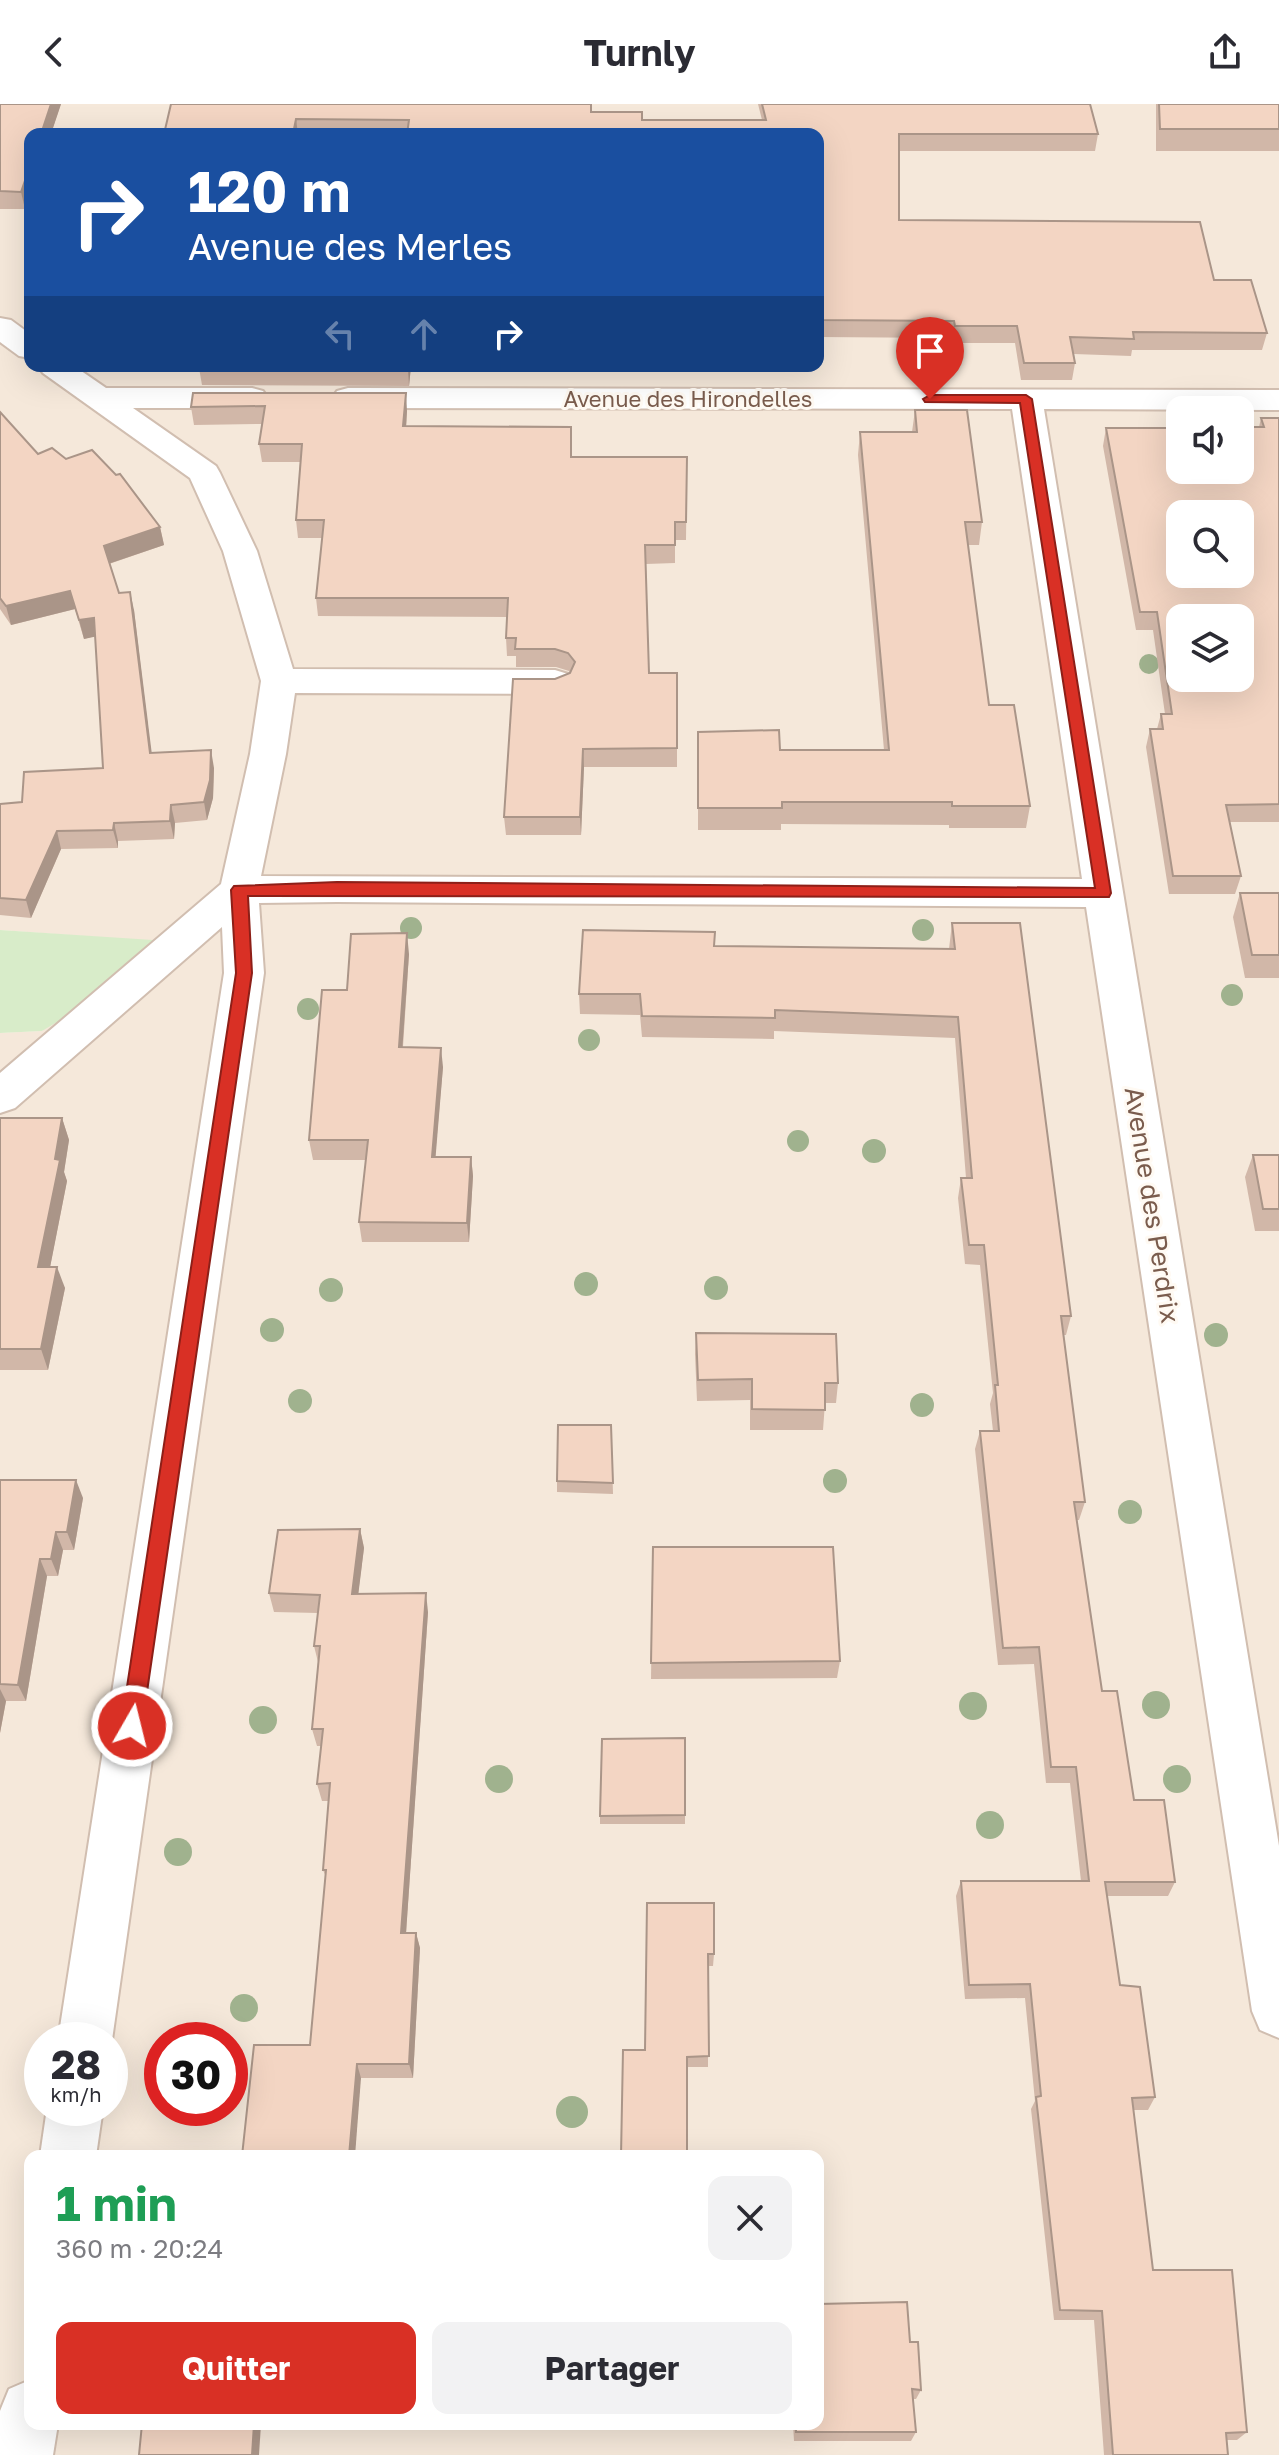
<!DOCTYPE html>
<html lang="fr">
<head>
<meta charset="utf-8">
<style>
  :root { --surface:#fff; --page:#f2f2f3; --text:#2b2b33; --muted:#7c7c81; --accent:#d93025 }
  body { margin:0; font-family:"Golos Text",sans-serif; background:var(--page); color:var(--text); height:100vh; display:flex; flex-direction:column; font-size:30px; white-space:nowrap }
  * { box-sizing:border-box; margin:0 }
  p { font-size:26px; color:var(--muted) }
  .icon { flex:none; width:44px; height:44px; fill:none; stroke:currentColor; stroke-width:2; stroke-linecap:round; stroke-linejoin:round }
  .map { position:relative; flex:1; overflow:hidden }
  .sheet { position:absolute; left:24px; top:2046px; width:800px; height:280px; display:flex; flex-direction:column; background:var(--surface); border-radius:16px; box-shadow:0 8px 32px #0002 }
  .sheet>* { flex:none }
  .top-card { position:absolute; left:24px; top:24px; width:800px; height:244px; border-radius:16px; box-shadow:0 8px 32px #0002; background:#1a4fa0; color:#fff; overflow:hidden }
  .controls { position:absolute; left:1166px; top:292px; display:grid; gap:16px }
  .controls a { display:grid; place-items:center; width:88px; height:88px; border-radius:16px; background:var(--surface); box-shadow:0 8px 32px #0002; font-size:40px }
  .speed { position:absolute; left:24px; top:1918px; display:flex; gap:16px; font-size:40px; font-weight:700; text-align:center }
  .speed>* { display:grid; place-content:center; width:104px; height:104px; border-radius:50%; background:var(--surface); box-shadow:0 8px 32px #0002; line-height:1 }
  .speed small { font-size:20px; font-weight:400 }
  .speed .limit { border:12px solid #d22; background:#fff; color:#111 }
  .pin { position:absolute; display:grid; place-items:center; width:68px; height:68px; color:#fff; margin:-82px -34px; border-radius:50% 50% 50% 0; rotate:-45deg; box-shadow:0 0 8px #0007 }
  .pin .icon { rotate:45deg }
  .me { position:absolute; width:88px; margin:-44px; rotate:8deg; stroke-linejoin:round; filter:drop-shadow(0 0 6px #0008) }
  .turn { display:flex; align-items:center; gap:28px; height:168px; padding:0 32px; font-size:36px }
  .turn .icon { width:104px; height:104px; stroke-width:2.5 }
  .turn b { display:block; font-size:56px; line-height:68px }
  .lanes { display:flex; align-items:center; height:76px; padding:0 32px; background:#0003; justify-content:center; gap:40px; direction:ltr }
  .lanes .off { opacity:.35 }
  .round { display:grid; place-items:center; flex:none; width:84px; height:84px; border-radius:16px; background:var(--page) }
  .overview { display:flex; align-items:center; justify-content:space-between; height:136px; padding:0 32px }
  h1 { font-size:48px; font-weight:700; line-height:60px; color:#1e9e55 }
  .cta { display:flex; gap:16px; margin-top:auto; padding:16px 32px }
  .cta a { flex:1; height:92px; border-radius:16px; background:var(--accent); color:#fff; font-size:32px; font-weight:700; line-height:92px; text-align:center }
  .cta a+a { background:var(--page); color:var(--text) }
  header { display:flex; justify-content:space-between; align-items:center; height:104px; padding:0 32px; background:var(--surface); font-size:36px; font-weight:700 }
  .map>svg:first-child { display:block }
  .residential { fill:#f5e8da; fill-rule:evenodd }
  .green { fill:#d8ecc9 }
  .lines { fill:none; stroke-linecap:round; stroke-linejoin:round }
  .street-casing { stroke:#d1beb0; stroke-width:4 }
  .street { fill:#fff; fill-rule:evenodd }
  .tree { fill:#a0b28e }
  .wall { fill:#d1b7a8 }
  .shaded-wall { fill:#aa9588 }
  .building { fill:#f3d5c3; stroke:#aa9588; stroke-width:2; fill-rule:evenodd }
  .route { fill:#d93025; stroke:#8d1f18; stroke-width:2 }
  .labels { text-anchor:middle; stroke-width:6; stroke-linejoin:round; paint-order:stroke }
  .far-street-label { font-size:22px; fill:#7a5c4d; stroke:#fffaf3 }
  .street-label { font-size:26px; fill:#7a5c4d; stroke:#fffaf3 }
</style>
</head>
<body>
<header><svg class="icon" aria-label="back" viewBox="0 0 24 24"><path d="M15 5l-7 7 7 7"/></svg>Turnly<svg class="icon" aria-label="share" viewBox="0 0 24 24"><path d="M12 15V3M7 8l5-5 5 5M5 13v7h14v-7"/></svg></header>
<div class="map">
<svg width="1279" height="2351" viewBox="0 0 1279 2351">
  <rect width="100%" height="100%" fill="#fdf6ec"/>
  <path class="residential" d="M0,0h1279v2351h-1279v-1422l42,-2 111,-90 -153,-11zM30,30h788v232h-788zM1180,306h60v60h-60zM1180,410h60v60h-60zM1180,514h60v60h-60zM42,1936h68v68h-68zM162,1936h68v68h-68zM30,2052h788v268h-788z"/>
  <path class="green" d="M0,826l153,10 -1,25 -110,66 -42,2z"/>
  <g class="lines">
    <g class="street-casing">
      <g id="street">
        <path d="M0,214l11,2 19,14v24l-11,-2 -19,-14z"/>
        <path d="M38,262h36l32,22h146l11,3 5,7 -5,7 -11,3h-119l83,58 4,7 37,78 36,118 262,1 13,4 5,8 -5,8 -13,4 -260,-1 -9,61 -25,122 821,3 -70,-470 -664,-1 -11,-3 -5,-7 5,-7 11,-3 931,2v20l-235,-1 235,1437v192l-19,-8 -8,-19 -166,-1104 -749,-5 -78,1 5,70 -152,1067 -2,6v-6h-52l166,-1067 -2,-46 -207,181 -15,5v-40l221,-189 29,-130 11,-73 -38,-130 -33,-73 -147,-105z"/>
        <path d="M47,2004h56l-7,48h-56z"/>
        <path d="M30,2276v44h28l-5,31h-53v-44l9,-22z"/>
      </g>
    </g>
    <use href="#street" class="street"/>
  </g>
  <g class="tree">
    <circle cx="1149" cy="560" r="10"/>
    <circle cx="411" cy="824" r="11"/>
    <circle cx="923" cy="826" r="11"/>
    <circle cx="1232" cy="891" r="11"/>
    <circle cx="308" cy="905" r="11"/>
    <circle cx="589" cy="936" r="11"/>
    <circle cx="798" cy="1037" r="11"/>
    <circle cx="874" cy="1047" r="12"/>
    <circle cx="586" cy="1180" r="12"/>
    <circle cx="716" cy="1184" r="12"/>
    <circle cx="331" cy="1186" r="12"/>
    <circle cx="272" cy="1226" r="12"/>
    <circle cx="1216" cy="1231" r="12"/>
    <circle cx="300" cy="1297" r="12"/>
    <circle cx="922" cy="1301" r="12"/>
    <circle cx="835" cy="1377" r="12"/>
    <circle cx="1130" cy="1408" r="12"/>
    <circle cx="1156" cy="1601" r="14"/>
    <circle cx="973" cy="1602" r="14"/>
    <circle cx="263" cy="1616" r="14"/>
    <circle cx="499" cy="1675" r="14"/>
    <circle cx="1177" cy="1675" r="14"/>
    <circle cx="990" cy="1721" r="14"/>
    <circle cx="178" cy="1748" r="14"/>
    <circle cx="244" cy="1904" r="14"/>
    <circle cx="572" cy="2008" r="16"/>
  </g>
  <g class="wall">
    <path d="M0,0h61l-36,105h-25z"/>
    <path d="M171,0h421v8l50,8h120l-4,-16h332l8,30 -3,17h-196v69l315,60 53,53 -5,17h-130l-1,6 -57,-2 1,9 -3,17h-51l-6,-37h-62l-1,-5 -134,-1v-203h-654z"/>
    <rect x="1156" y="0" width="123" height="47"/>
    <path d="M411,262l-2,20 -207,-1 -3,-17z"/>
    <path d="M193,289l214,18 -1,15 166,31h115l-1,83h-11v23l-29,1 3,109h28v94h-93l-3,68h-75l-2,-18 51,-138 15,-6 -1,-2 -13,-4h-40v-11h-9l-1,-18 1,-21 -189,-1 -2,-18 6,-60h-24l-2,-18 4,-58h-38l-3,-18 3,-20 -68,1 -3,-18z"/>
    <path d="M915,306l67,112 -3,23h-11l21,160 41,101 -4,22h-77v-3l-168,-1v6h-83v-98l82,18h104l-26,-295 2,-23h52z"/>
    <path d="M0,308l38,42 122,73 4,18 -55,19 10,29 15,17 17,143 63,15 -1,30 -6,22 -32,3 -1,16 -56,2v7l-57,1 -30,69 -31,-3v-111l22,-2 81,-34 -8,-132 -11,3 -9,-30 -64,16 -11,-16z"/>
    <path d="M1261,314h18v404h-49l11,54 -6,18h-66l-23,-147 4,-18h7l4,-15h4l-12,-84h-17l-33,-184 3,-18 153,-1z"/>
    <path d="M1240,789h39v85h-34l-12,-61z"/>
    <path d="M952,819l119,393 -5,19h-3l22,167 -6,18h-2l25,171 32,109 41,82 -7,14h-61l13,89 35,112 -7,13h-15l20,160 94,162 -10,8h-11l2,15h-124l-10,-135h-40l-23,-211 4,-8 -10,-103 -60,1 -9,-103 5,-15h120l-11,-98h-24l-12,-119 -36,1 -23,-216 5,-18h13l-3,-27 3,-11 -13,-128 -15,-1 -7,-66 3,-20h5l-11,-140 -181,-7v8l-132,-2 -2,-22 -60,-1 -1,-20 135,-48 235,3z"/>
    <path d="M409,850l-6,93 40,20 -8,90h36l2,19 -4,66h-107l-3,-20 7,-62h-53l-4,-20 38,-150z"/>
    <path d="M0,1014h62l7,22 -5,32 3,9 -17,86 15,21 -17,82h-48z"/>
    <path d="M1253,1051h26v76h-24l-10,-54z"/>
    <path d="M696,1229l142,50 -2,20h-11l-2,27h-73v-30l-53,1 -2,-47z"/>
    <path d="M611,1321l2,69 -56,-2v-11z"/>
    <path d="M0,1376l83,18 -9,52h-11l-5,26h-11l-21,125h-20l-6,32z"/>
    <path d="M360,1425l4,19 -6,46 70,18 -22,321h10l4,15 -7,130h-52l-51,-33 16,-168 -3,-7 6,-69h-7l-5,-17 4,-38h-4l-5,-17 6,-67 -4,-16 4,-33 -44,-1 -5,-19z"/>
    <path d="M653,1443l187,114 -3,17 -186,1z"/>
    <path d="M685,1634v86h-85v-8z"/>
    <path d="M647,1799l67,51 -1,12h-5v101h-21l-42,-17z"/>
    <path d="M910,2238l11,48 -5,9h-3l3,33 -5,9h-117l-1,-17h25z"/>
  </g>
  <g class="shaded-wall">
    <path d="M51,0h10l-10,30h-10z"/>
    <path d="M296,15l2,15h-5z"/>
    <path d="M30,62v29l-5,14 -4,-17z"/>
    <path d="M408,262h3l-2,20 -1,-18z"/>
    <path d="M406,289l1,18 -2,34 -2,-19z"/>
    <path d="M160,423l4,18 -56,19 -4,-18z"/>
    <path d="M70,487l5,18 -64,16 -5,-19z"/>
    <path d="M130,488l4,18 20,161 -4,-18z"/>
    <path d="M94,514l4,18 -14,3 -5,-19z"/>
    <path d="M583,645l1,18 -3,68 -1,-18z"/>
    <path d="M211,646l3,18 -1,30 -6,22 -3,-18z"/>
    <path d="M171,701l4,18 -1,16 -4,-18z"/>
    <path d="M114,719l4,18v7l-5,-18z"/>
    <path d="M57,727l4,18 -30,69 -5,-18z"/>
    <path d="M407,829l2,21 -8,113 -2,-20z"/>
    <path d="M441,944l2,19 -9,109 -2,-19z"/>
    <path d="M62,1014l7,22 -5,32 3,9 -21,107 -8,-21z"/>
    <path d="M471,1053l2,19 -4,66 -2,-19z"/>
    <path d="M57,1163l8,21 -17,82 -7,-21z"/>
    <path d="M76,1376l7,18 -9,52 -7,-18z"/>
    <path d="M360,1425l4,19 -8,65 -4,-19z"/>
    <path d="M56,1428l7,18 -5,26 -7,-17z"/>
    <path d="M40,1455l7,17 -21,125 -8,-16z"/>
    <path d="M426,1489l2,19 -23,336 -4,-15z"/>
    <path d="M0,1585l6,12 -6,32z"/>
    <path d="M416,1829l4,15 -7,130 -4,-14z"/>
    <path d="M357,1960l4,14 -6,78h-6z"/>
    <path d="M254,2320h7l-2,31h-7z"/>
  </g>
  <g class="building">
    <path d="M0,0h51l-10,30h-11v32l-9,26 -21,-1z"/>
    <path d="M171,0h420v8h51v8h124l-4,-16h328l8,30h-199v86l301,2 14,58h37l16,53 -134,-1 1,7 -64,-2 5,26h-51l-7,-37h-62l-1,-5 -136,-1v-186h-411l2,-14 -113,-1 -3,15h-129z"/>
    <path d="M1159,0h120v25h-119z"/>
    <rect x="199" y="262" width="209" height="2"/>
    <path d="M193,289h213l-3,33 168,1v30h116l-1,65h-11v23h-30l4,128h28v75l-94,1 -3,68h-76l9,-138h42l15,-6 5,-11 -7,-9 -13,-4h-40l1,-11h-10l2,-40h-192l8,-78h-28l6,-76h-43l6,-38 -74,1z"/>
    <path d="M915,306h52l15,112h-17l24,183h25l16,101h-78v-4h-170v6h-84v-76l81,-2 1,20h109l-29,-318h57z"/>
    <path d="M0,308l38,42 14,-6 14,11 26,-9 24,25 4,-1 40,53 -56,19 15,47 11,-1 20,161 61,-3 -1,30 -6,22 -33,3 -1,16 -56,2 -1,7 -56,1 -31,69 -26,-2v-94l22,-2 2,-30 79,-4 -9,-150 -15,2 -9,-29 -64,15 -6,-8z"/>
    <path d="M1261,314h18v386l-53,1 15,71h-68l-23,-147h13l-2,-15h11l-15,-102h-17l-34,-184h74v42h60v-43h24zM1180,410h60v60h-60zM1180,514h60v60h-60z"/>
    <path d="M1240,789h39v62h-27z"/>
    <path d="M952,819h68l51,393h-10l24,186h-11l28,189h15l17,109h30l11,82h-70l15,103 20,2 15,110 -23,1 21,172h79l15,162 -21,1 2,22h-115l-11,-144 -42,-1 -24,-213 5,-1 -11,-112 -61,1 -8,-104h128l-13,-114h-25l-12,-120 -36,1 -23,-217h19l-4,-46h3l-14,-140h-15l-8,-67h11l-14,-161 -183,-7v8l-133,-2 -2,-22h-61l4,-64 132,2 -1,14 241,3z"/>
    <path d="M407,829l-8,114 42,1 -9,109h39l-4,66 -108,-1 9,-82h-59l13,-150h25l4,-56z"/>
    <path d="M0,1014h62l-7,41 5,1 -22,107h19l-16,82h-41z"/>
    <path d="M1253,1051h26v54h-16z"/>
    <path d="M696,1229l140,1 2,49h-13v27l-73,-1v-30l-54,1z"/>
    <path d="M558,1321h53l2,58 -56,-2z"/>
    <path d="M0,1376h76l-9,52h-11l-5,27h-11l-22,126 -18,-1z"/>
    <path d="M360,1425l-8,65 74,-1 -25,340h15l-7,131h-52l-8,92h-107l12,-111h56l16,-175h-3l7,-87 -13,1 6,-55h-11l8,-83h-6l6,-51 -51,-2 9,-63z"/>
    <path d="M653,1443h180l7,114 -189,2z"/>
    <path d="M685,1634v77l-85,1 2,-77z"/>
    <path d="M647,1799h67v51h-6l1,102 -22,1v99h-66l2,-106h22z"/>
    <path d="M907,2198l3,40h8l3,48 -9,-1 4,43h-120v-8h22v-120z"/>
    <path d="M142,2320h112l-2,31h-113z"/>
  </g>
  <path class="route" d="M930,291h96l6,4 79,494 -2,4 -861,-1 4,77 -110,753 -3,7 -7,3 -8,-3 -3,-7 115,-753 -5,-83 3,-4 103,-4 758,6 -75,-485 -95,-1 -2,-3z"/>
  <g class="labels">
    <g class="far-street-label">
      <text x="688" y="303">Avenue des Hirondelles</text>
    </g>
    <g class="street-label">
      <text transform="translate(1152 1101) rotate(81)" y="9">Avenue des Perdrix</text>
    </g>
  </g>
</svg>
<div class="controls">
<a><svg class="icon" aria-label="sound" viewBox="0 0 24 24"><path d="M4 9h4l5-4v14l-5-4H4zM17 9q2 3 0 6"/></svg></a>
<a><svg class="icon" aria-label="search" viewBox="0 0 24 24"><circle cx="10" cy="10" r="6"/><path d="M15 15l6 6"/></svg></a>
<a><svg class="icon" aria-label="layers" viewBox="0 0 24 24"><path d="M12 4l9 5-9 5-9-5zM3 14l9 5 9-5"/></svg></a>
</div>
<div class="speed"><div>28<small>km/h</small></div><div class="limit">30</div></div>
<div class="pin" style="left:930px;top:295px;background:#d93025"><svg class="icon" aria-label="arrive" viewBox="0 0 24 24"><path d="M6 21V4h12l-3 4 3 4H6"/></svg></div>
<svg class="me" style="left:132px;top:1622px" viewBox="-20 -20 40 40"><circle r="17" fill="#d93025" stroke="#fff" stroke-width="3"/><path d="M0-11L8 9 0 5-8 9z" fill="#fff"/></svg>
<div class="top-card">
<div class="turn"><svg class="icon" aria-label="right" viewBox="0 0 24 24"><path d="M7 20v-9h11M14 6l5 5-5 5"/></svg><div><b>120 m</b>Avenue des Merles</div></div>
<div class="lanes"><svg class="icon off" aria-label="left" viewBox="0 0 24 24"><path d="M17 20v-9H6M10 6l-5 5 5 5"/></svg><svg class="icon off" aria-label="ahead" viewBox="0 0 24 24"><path d="M12 20V5M6 11l6-6 6 6"/></svg><svg class="icon" aria-label="right" viewBox="0 0 24 24"><path d="M7 20v-9h11M14 6l5 5-5 5"/></svg></div>
</div>
<section class="sheet">
<div class="overview"><div><h1>1 min</h1><p>360 m · 20:24</p></div><a class="round"><svg class="icon" aria-label="close" viewBox="0 0 24 24"><path d="M6 6l12 12M18 6L6 18"/></svg></a></div>
<div class="cta"><a>Quitter</a><a>Partager</a></div>
</section>
</div>
</body>
</html>
